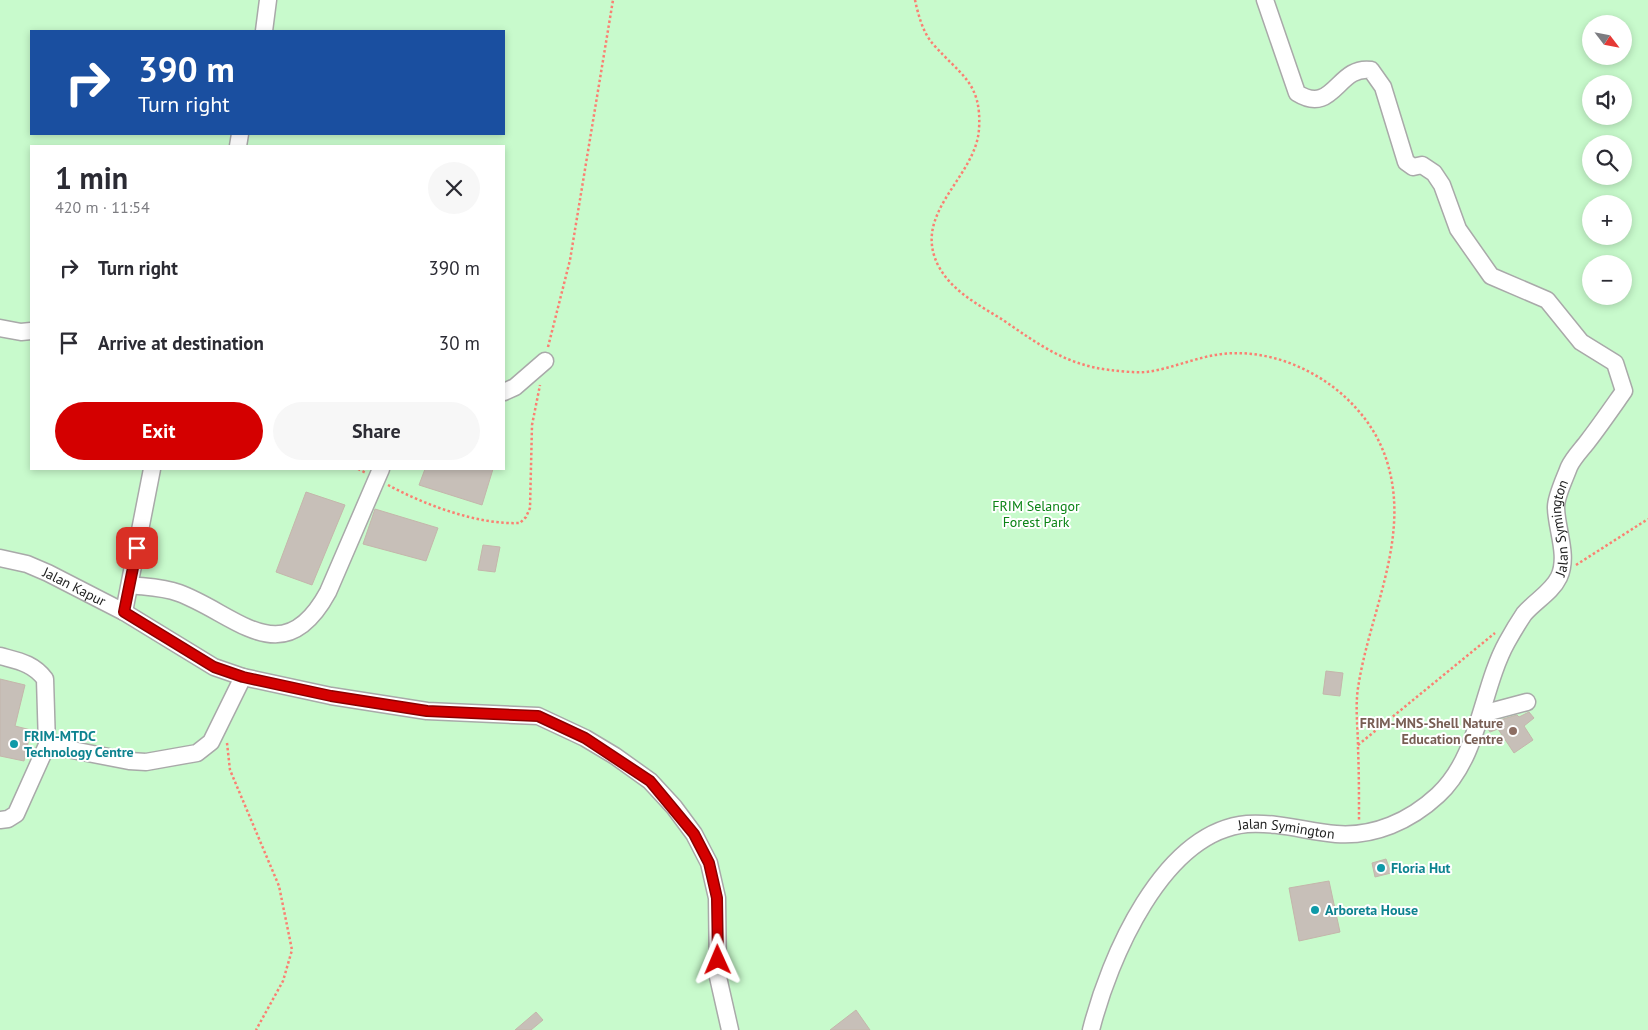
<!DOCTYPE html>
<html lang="en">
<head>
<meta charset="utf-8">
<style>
  :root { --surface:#fff; --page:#f7f7f7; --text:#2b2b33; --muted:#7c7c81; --accent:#d40000 }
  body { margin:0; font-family:"PT Sans",sans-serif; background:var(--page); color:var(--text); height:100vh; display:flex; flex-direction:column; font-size:19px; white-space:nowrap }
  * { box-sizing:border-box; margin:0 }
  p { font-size:16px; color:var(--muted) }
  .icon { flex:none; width:28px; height:28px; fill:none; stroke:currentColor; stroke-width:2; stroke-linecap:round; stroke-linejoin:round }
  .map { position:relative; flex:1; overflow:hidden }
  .sheet { position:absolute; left:30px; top:145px; width:475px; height:325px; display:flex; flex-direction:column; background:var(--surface); border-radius:0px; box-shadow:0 2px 8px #0003 }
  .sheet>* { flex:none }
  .hud { position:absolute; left:30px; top:30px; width:475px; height:105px; border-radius:0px; box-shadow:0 2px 8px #0003; background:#1a4fa0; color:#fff; overflow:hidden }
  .needle { width:32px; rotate:122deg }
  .controls { position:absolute; left:1582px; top:15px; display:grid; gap:10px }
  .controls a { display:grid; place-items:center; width:50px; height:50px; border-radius:50%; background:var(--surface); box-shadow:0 2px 8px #0003; font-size:25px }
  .pin { position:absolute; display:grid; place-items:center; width:42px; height:42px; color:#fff; margin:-21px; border-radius:10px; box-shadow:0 2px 8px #0006 }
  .me { position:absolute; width:55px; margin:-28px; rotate:359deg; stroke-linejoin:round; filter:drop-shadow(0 0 4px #0008) }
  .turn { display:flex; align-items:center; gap:18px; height:105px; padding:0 25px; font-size:22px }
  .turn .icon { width:65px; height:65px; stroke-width:2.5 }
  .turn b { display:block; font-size:35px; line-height:42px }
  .round { display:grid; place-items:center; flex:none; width:52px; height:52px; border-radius:26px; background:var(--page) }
  .summary { display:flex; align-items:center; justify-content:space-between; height:85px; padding:0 25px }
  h1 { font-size:30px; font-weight:700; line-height:38px }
  .cta { display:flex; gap:10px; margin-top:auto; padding:10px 25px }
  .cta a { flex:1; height:58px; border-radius:30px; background:var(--accent); color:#fff; font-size:20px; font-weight:700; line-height:58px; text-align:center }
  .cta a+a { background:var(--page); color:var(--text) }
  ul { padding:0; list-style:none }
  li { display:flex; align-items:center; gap:15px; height:75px; padding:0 25px }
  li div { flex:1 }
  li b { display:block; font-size:19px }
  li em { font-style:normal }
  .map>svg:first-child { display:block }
  .park { fill:#c8facc; fill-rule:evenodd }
  .building { fill:#c7bfb8; stroke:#c4b6ab }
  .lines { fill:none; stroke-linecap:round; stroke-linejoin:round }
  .minor-casing { stroke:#a9a9a9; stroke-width:19 }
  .path { stroke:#fa8072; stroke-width:2.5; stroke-dasharray:2.5 2.5; stroke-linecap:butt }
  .minor { stroke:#fff; stroke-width:16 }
  .route-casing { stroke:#8a0000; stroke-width:12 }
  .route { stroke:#d40000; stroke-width:9 }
  .education-dot { fill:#8d6e63; stroke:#fff; stroke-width:2 }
  .culture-dot { fill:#0f9aa8; stroke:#fff; stroke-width:2 }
  .labels { text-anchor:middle; stroke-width:4; stroke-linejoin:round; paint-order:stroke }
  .park-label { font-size:14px; fill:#0c8416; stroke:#fff }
  .street-label { font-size:14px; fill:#222; stroke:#fff }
  .education-label { font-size:14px; font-weight:bold; fill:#785e54; stroke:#fff; text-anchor:end }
  .culture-label { font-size:14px; font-weight:bold; fill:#0d838f; stroke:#fff; text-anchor:start }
</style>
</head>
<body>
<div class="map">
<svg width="1648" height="1030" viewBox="0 0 1648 1030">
  <rect width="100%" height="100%" fill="#f2efe9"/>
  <path class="park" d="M0,0h1648v1030h-1648zM1591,24h33v32h-33zM31,31h473v103h-473zM1591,84h33v32h-33zM1591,144h33v32h-33zM31,146h473v323h-473zM1591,204h33v32h-33zM1591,264h33v32h-33z"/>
  <g class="building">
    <path d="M425,469h68l-11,36 -63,-20z"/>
    <path d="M306,492l39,13 -33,80 -36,-13z"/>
    <path d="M375,509l63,19 -12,33 -63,-17z"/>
    <path d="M483,545l17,2 -5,25 -17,-2z"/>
    <path d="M1326,671l17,2 -3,23 -17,-2z"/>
    <path d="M0,679l25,6 -10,41 16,4 -7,31 -24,-5z"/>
    <path d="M1529,712l5,6 -10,8 9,14 -19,13 -16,-24 -8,3 -3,-5 2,-4 28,-8 2,2z"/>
    <path d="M1386,859l5,14 -16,4 -3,-14z"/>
    <path d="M1329,881l11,51 -41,9 -10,-53z"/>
    <path d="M856,1010l14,20h-40z"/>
    <path d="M536,1012l7,8 -12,10h-16z"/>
  </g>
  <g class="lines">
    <g class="minor-casing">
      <g id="minor">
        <path d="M264,31l4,-31"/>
        <path d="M238,146l2,-12"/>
        <path d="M0,328l21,4 10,-1"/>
        <path d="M504,392l11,-5 30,-26"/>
        <path id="s1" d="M0,558l27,6 21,9 76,39 90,55 29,10 88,19 96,15 111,5 47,22 30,18 35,25 24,26 20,27 15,29 8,35 1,79 12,53"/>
        <path d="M130,585c16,2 33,2 49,8 57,21 104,82 149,-1l53,-123"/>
        <path d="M124,612l28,-143"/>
        <path d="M0,656c18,5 33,7 45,23l2,66 -31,69 -8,5 -8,1"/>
        <path d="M1482,714l45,-12"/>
        <path d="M47,745l82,16 17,1 51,-9 14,-11 32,-65"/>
        <path id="s2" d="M1091,1030c18,-71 71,-198 156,-206 30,-2 59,7 89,10 38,3 74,-13 102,-39 42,-39 43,-106 69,-153 5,-9 11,-19 17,-28 11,-13 28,-22 35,-37 10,-21 -3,-49 -3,-70 0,-11 9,-29 13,-40 4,-9 13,-18 19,-26 13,-17 24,-33 36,-50l-9,-28 -34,-21 -34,-42 -56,-24 -33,-47 -16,-44 -8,-12 -12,-8 -9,2 -7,-5 -23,-75 -12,-17c-34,-5 -37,46 -74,23l-32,-93"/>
      </g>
    </g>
    <g class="path">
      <path d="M915,0c3,14 8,33 18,44 27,31 49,38 46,85 -3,49 -69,84 -40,138 14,25 40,38 64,53 35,24 63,45 107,50 11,1 24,3 36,2 25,-3 50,-15 76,-18 70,-8 147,42 166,111 22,75 -19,149 -30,223 -3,20 0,40 0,60 1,24 1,48 1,72"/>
      <path d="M548,347l22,-87 43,-260"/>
      <path d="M358,469l8,4"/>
      <path d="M388,485c37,20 90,40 132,38l6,-6 4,-9 2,-83 8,-40"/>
      <path d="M1576,565l72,-46"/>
      <path d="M227,743l3,27 49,116 13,64 -9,31 -27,49"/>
      <path d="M1358,745l137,-112"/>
    </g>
    <use href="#minor" class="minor"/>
  </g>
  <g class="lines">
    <g class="route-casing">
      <path id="route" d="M137,548l-13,64 90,55 29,10 88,19 96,15 111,5 47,22 65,43 44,53 15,29 8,35 1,62"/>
    </g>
    <use href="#route" class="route"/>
  </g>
  <circle class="education-dot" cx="1513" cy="731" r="5"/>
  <g class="culture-dot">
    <circle cx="14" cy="744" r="5"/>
    <circle cx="1381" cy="868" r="5"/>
    <circle cx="1315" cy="910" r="5"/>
  </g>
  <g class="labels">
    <g class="park-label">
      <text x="1036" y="511">FRIM Selangor<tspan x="1036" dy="16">Forest Park</tspan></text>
    </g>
    <g class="street-label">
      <text dy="5" stroke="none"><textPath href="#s2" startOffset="778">Jalan Symington</textPath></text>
      <text dy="5" stroke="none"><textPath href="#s1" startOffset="80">Jalan Kapur</textPath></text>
      <text dy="5" stroke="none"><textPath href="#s2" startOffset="312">Jalan Symington</textPath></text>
    </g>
    <g class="education-label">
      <text x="1503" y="728">FRIM-MNS-Shell Nature<tspan x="1503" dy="16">Education Centre</tspan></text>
    </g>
    <g class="culture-label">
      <text x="24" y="741">FRIM-MTDC<tspan x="24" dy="16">Technology Centre</tspan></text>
      <text x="1391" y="873">Floria Hut</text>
      <text x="1325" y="915">Arboreta House</text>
    </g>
  </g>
</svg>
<div class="controls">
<a><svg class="needle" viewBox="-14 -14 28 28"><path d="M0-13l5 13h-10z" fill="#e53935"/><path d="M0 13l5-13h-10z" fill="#7c7c81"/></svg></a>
<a><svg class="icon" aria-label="sound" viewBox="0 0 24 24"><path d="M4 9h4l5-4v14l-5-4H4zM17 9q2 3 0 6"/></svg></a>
<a><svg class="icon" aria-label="search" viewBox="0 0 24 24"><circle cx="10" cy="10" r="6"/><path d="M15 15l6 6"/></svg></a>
<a>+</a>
<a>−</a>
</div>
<div class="pin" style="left:137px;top:548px;background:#d93025"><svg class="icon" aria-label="arrive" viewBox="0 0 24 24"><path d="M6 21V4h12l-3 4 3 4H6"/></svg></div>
<svg class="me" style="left:718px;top:960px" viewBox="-20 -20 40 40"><path d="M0-17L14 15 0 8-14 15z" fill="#d40000" stroke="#fff" stroke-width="4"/></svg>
<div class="hud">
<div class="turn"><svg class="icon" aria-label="right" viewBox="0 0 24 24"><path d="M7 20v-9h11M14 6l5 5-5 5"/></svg><div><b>390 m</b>Turn right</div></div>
</div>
<section class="sheet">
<div class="summary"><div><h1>1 min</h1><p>420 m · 11:54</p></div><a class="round"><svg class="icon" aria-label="close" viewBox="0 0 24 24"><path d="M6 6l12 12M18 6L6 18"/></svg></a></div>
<ul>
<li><svg class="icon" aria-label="right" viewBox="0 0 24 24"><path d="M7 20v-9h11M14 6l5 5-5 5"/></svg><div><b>Turn right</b></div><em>390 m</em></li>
<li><svg class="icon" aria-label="arrive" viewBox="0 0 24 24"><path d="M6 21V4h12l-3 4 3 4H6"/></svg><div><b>Arrive at destination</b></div><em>30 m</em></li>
</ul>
<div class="cta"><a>Exit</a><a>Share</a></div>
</section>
</div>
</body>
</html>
